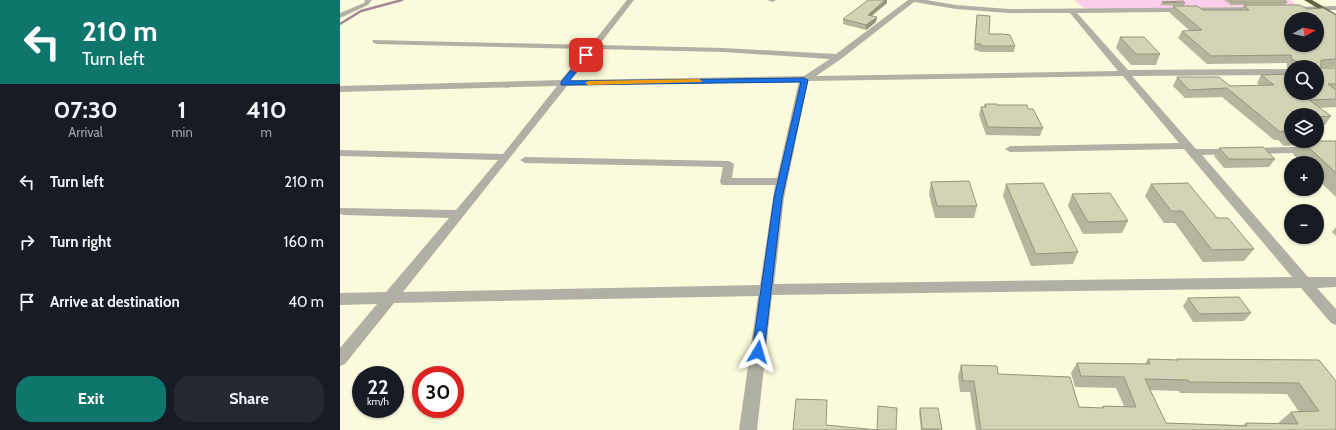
<!DOCTYPE html>
<html lang="en">
<head>
<meta charset="utf-8">
<style>
  :root { --surface:#171b24; --page:#242831; --text:#f1f3f6; --muted:#9ea1a6; --accent:#0f766e }
  body { margin:0; font-family:Cabin,sans-serif; background:var(--page); color:var(--text); height:100vh; display:flex; flex-direction:column; font-size:15px; white-space:nowrap }
  * { box-sizing:border-box; margin:0 }
  p { font-size:13px; color:var(--muted) }
  .icon { flex:none; width:22px; height:22px; fill:none; stroke:currentColor; stroke-width:2; stroke-linecap:round; stroke-linejoin:round }
  .map { position:relative; flex:1; overflow:hidden }
  .drawer { display:flex; flex-direction:column; background:var(--surface); width:340px }
  .drawer>* { flex:none }
  .hud { background:#0f766e; color:#fff; overflow:hidden }
  .needle { width:26px; rotate:82deg }
  .buttons { position:absolute; left:944px; top:12px; display:grid; gap:8px }
  .buttons a { display:grid; place-items:center; width:40px; height:40px; border-radius:50%; background:var(--surface); box-shadow:0 1px 3px #0004; font-size:20px }
  .speed { position:absolute; left:12px; top:366px; display:flex; gap:8px; font-size:20px; font-weight:700; text-align:center }
  .speed>* { display:grid; place-content:center; width:52px; height:52px; border-radius:50%; background:var(--surface); box-shadow:0 1px 3px #0004; line-height:1 }
  .speed small { font-size:10px; font-weight:400 }
  .speed .limit { border:6px solid #d22; background:#fff; color:#111 }
  .pin { position:absolute; display:grid; place-items:center; width:34px; height:34px; color:#fff; margin:-17px; border-radius:8px; box-shadow:0 2px 6px #0006 }
  .me { position:absolute; width:44px; margin:-22px; rotate:7deg; stroke-linejoin:round; filter:drop-shadow(0 0 3px #0008) }
  .turn { display:flex; align-items:center; gap:14px; height:84px; padding:0 16px; font-size:18px }
  .turn .icon { width:52px; height:52px; stroke-width:2.5 }
  .turn b { display:block; font-size:28px; line-height:34px }
  .eta { display:flex; justify-content:space-evenly; align-items:center; height:68px; text-align:center }
  .eta b { font-size:24px; font-weight:700; line-height:28px }
  .action { display:flex; gap:8px; margin-top:auto; padding:8px 16px }
  .action a { flex:1; height:46px; border-radius:16px; background:var(--accent); color:#fff; font-size:16px; font-weight:700; line-height:46px; text-align:center }
  .action a+a { background:var(--page); color:var(--text) }
  ul { padding:0; list-style:none }
  li { display:flex; align-items:center; gap:12px; height:60px; padding:0 16px }
  li div { flex:1 }
  li b { display:block; font-size:15px }
  li em { font-style:normal }
  main { display:flex; flex:1; min-height:0 }
  .map>svg:first-child { display:block }
  .green { fill:#fbceec }
  .lines { fill:none; stroke-linecap:round; stroke-linejoin:round }
  .stream { stroke:#a9859a; stroke-width:2.5 }
  .minor { fill:#b1b0a4; fill-rule:evenodd }
  .highway { fill:#616046; fill-rule:evenodd }
  .wall { fill:#b7b59d; fill-rule:evenodd }
  .shaded-wall { fill:#95947f }
  .building { fill:#d5d3b6; stroke:#95947f; fill-rule:evenodd }
  .route { fill:#1a73e8; stroke:#114b97 }
  .slow { fill:#f59e0b }
</style>
</head>
<body>
<main>
<section class="drawer">
<div class="hud">
<div class="turn"><svg class="icon" aria-label="left" viewBox="0 0 24 24"><path d="M17 20v-9H6M10 6l-5 5 5 5"/></svg><div><b>210 m</b>Turn left</div></div>
</div>
<div class="eta">
<div><b>07:30</b><p>Arrival</p></div>
<div><b>1</b><p>min</p></div>
<div><b>410</b><p>m</p></div>
</div>
<ul>
<li><svg class="icon" aria-label="left" viewBox="0 0 24 24"><path d="M17 20v-9H6M10 6l-5 5 5 5"/></svg><div><b>Turn left</b></div><em>210 m</em></li>
<li><svg class="icon" aria-label="right" viewBox="0 0 24 24"><path d="M7 20v-9h11M14 6l5 5-5 5"/></svg><div><b>Turn right</b></div><em>160 m</em></li>
<li><svg class="icon" aria-label="arrive" viewBox="0 0 24 24"><path d="M6 21V4h12l-3 4 3 4H6"/></svg><div><b>Arrive at destination</b></div><em>40 m</em></li>
</ul>
<div class="action"><a>Exit</a><a>Share</a></div>
</section>
<div class="map">
<svg width="996" height="430" viewBox="0 0 996 430">
  <rect width="100%" height="100%" fill="#fcfadc"/>
  <path class="green" d="M735,0h215l6,4 -3,2 -205,3 -6,-2z"/>
  <g class="lines">
    <path class="stream" d="M0,24l21,-13 41,-11"/>
    <g class="minor">
      <path d="M25,0h7l-4,5 -28,13v-5l24,-10z"/>
      <path d="M287,0h7l-35,45 125,3 112,6 72,-54h18l30,5 53,4 251,-2 1,2 -4,2 -180,2 51,57 163,-1v6l-159,1 64,73h40l1,2 -5,3 -30,1 106,122h28v10l-19,1 19,21v16l-5,-2 -30,-35 -529,7 -15,135h-18l19,-134 -364,7 -49,61 -5,2v-18l37,-44 -37,1v-12l46,-1 63,-74 -105,-3 -4,-1v-6l116,2 42,-50 -158,-4v-6l163,4 54,-68 -217,6v-6l221,-6 26,-31 -211,-5 -4,-2 1,-2 218,5zM574,2l42,7 53,4h61l48,58 -302,5 25,-17zM255,49l129,3 106,7 -26,17 -233,4zM783,76l56,67 -169,3 -5,3 5,3 174,-3 108,128 -518,7 10,-86 24,-117zM459,81l-22,97h-45l2,-14 -5,-3 -204,-4 -5,3 5,3 198,4 -3,15 2,3h53l-15,100 -357,7 164,-206z"/>
      <path d="M427,0h9l-3,2z"/>
      <path d="M996,6v4l-45,1 -4,-2 4,-2z"/>
      <path d="M996,146v6l-86,2 -5,-3 5,-3z"/>
    </g>
    <path class="highway" d="M964,0h8l24,14v5z"/>
  </g>
  <g class="wall">
    <path d="M884,0h60l3,2 -2,3 51,10v52l-15,1h15v39l-17,1 12,8 -6,9h-8v-10h-26v26h45v56l-19,-18v-16h-16l-8,-9 6,-9 -15,1 -6,-6h-4l-52,-43 -37,1 -12,-12 4,-9 53,9 29,-1 -2,-2 4,-8 27,-1 3,-4v23l26,-26h-26v2l-4,-1v-5l-80,1 -29,-26 4,-7h8l-20,-18 3,-7 30,4h38l3,-5h37h-50z"/>
    <path d="M822,2l23,1 -1,3 -24,-1z"/>
    <path d="M547,3l-15,13 5,1 -1,5 -10,8 -23,-6v-5z"/>
    <path d="M637,15l12,19 26,12 -1,6h-34l-1,-1 -5,-1 2,-29z"/>
    <path d="M780,37l40,17 -4,11h-25l-15,-17z"/>
    <path d="M645,104l43,5 15,19 -3,8 -54,-1 -7,-20 2,-8h3z"/>
    <path d="M879,148l56,11 -6,8 -45,1 -10,-12z"/>
    <path d="M591,182l46,24 -3,12h-39l-6,-24z"/>
    <path d="M666,184l72,68 -5,12 -42,2 -28,-70z"/>
    <path d="M811,184l66,34 37,31 -10,12 -41,1 -28,-39h-11l-19,-27z"/>
    <path d="M732,194l56,27 -6,12 -39,1 -15,-28z"/>
    <path d="M996,227v9l-4,-4z"/>
    <path d="M848,298l63,15 -7,8 -51,1 -10,-16z"/>
    <path d="M808,359l28,1 1,-1 142,1 17,70h-360l-6,-38h-10l-2,-16 3,-11 37,9 81,33 22,1 2,-2h21l-8,-18 -41,-1 -4,-14 6,-10 68,1zM810,390l29,1 1,2 107,1 12,18h-8l-13,11h1h-33l-3,2 -77,-2z"/>
    <path d="M580,408l22,21 -1,1h-20l-2,-18z"/>
  </g>
  <g class="shaded-wall">
    <path d="M545,0h2v3l-20,16 1,-4z"/>
    <path d="M537,17l-1,5 -10,8v-5z"/>
  </g>
  <g class="building">
    <path d="M528,0h17l-17,15 9,2 -11,8 -23,-6z"/>
    <path d="M890,0h54l3,2h-55z"/>
    <path d="M843,1l2,2 -23,-1z"/>
    <path d="M904,5h56l7,4 16,-1 13,7v44l-15,1v8h15v16h-8l8,6v9l-27,1 22,16 -14,1v-2h-26v22h-1l-6,-6 -4,1 -53,-44 -38,2 -12,-13h42l11,9 44,-1 -13,-10 30,-1v19h26v-26h-20v-6l-5,-1 -1,-5 -80,1 -29,-25 20,-1 -29,-24h24l6,4h46zM951,19h26v26h-26z"/>
    <path d="M637,15l13,1 -1,18h14l7,1 5,11h-34v-2h-6z"/>
    <path d="M780,37h24l16,17h-24z"/>
    <path d="M645,104h12v1h30l1,4h5l10,19 -55,-1 -7,-20h5z"/>
    <path d="M962,141h34v32l-1,-1z"/>
    <path d="M923,147l12,12h-46l-10,-11z"/>
    <path d="M629,181l8,25h-40l-6,-24z"/>
    <path d="M703,183l35,69 -42,2 -30,-70z"/>
    <path d="M848,183l29,35h11l26,31 -42,1 -30,-39h-11l-20,-27z"/>
    <path d="M770,193l18,28 -40,1 -16,-28z"/>
    <path d="M899,297l12,16 -52,1 -11,-16z"/>
    <path d="M808,359l30,1 -1,-1 142,1 17,21v49h-355l-7,-49h-11l-2,-16 36,1 1,8 72,3 9,30 24,1v-2l33,1 -12,-30 -43,-1 -4,-13 73,1zM805,379l43,1 1,2 110,1 20,28 -28,1 7,12 -52,-1 1,3 -81,-3z"/>
    <path d="M456,399l31,1 -1,25 51,5 1,-24 19,2 -1,22h-103z"/>
    <path d="M580,408h18l4,21h-20z"/>
  </g>
  <path class="route" d="M246,53l4,2 -21,26 235,-3 4,2 -26,118 -18,154 -2,4 -4,1 -4,-1 -2,-4 22,-154 27,-116 -240,3v-3l23,-28z"/>
  <path class="slow" d="M359,79l3,2 -1,1 -113,3 -3,-2 3,-2z"/>
</svg>
<div class="buttons">
<a><svg class="needle" viewBox="-14 -14 28 28"><path d="M0-13l5 13h-10z" fill="#e53935"/><path d="M0 13l5-13h-10z" fill="#9ea1a6"/></svg></a>
<a><svg class="icon" aria-label="search" viewBox="0 0 24 24"><circle cx="10" cy="10" r="6"/><path d="M15 15l6 6"/></svg></a>
<a><svg class="icon" aria-label="layers" viewBox="0 0 24 24"><path d="M12 4l9 5-9 5-9-5zM3 14l9 5 9-5"/></svg></a>
<a>+</a>
<a>−</a>
</div>
<div class="speed"><div>22<small>km/h</small></div><div class="limit">30</div></div>
<div class="pin" style="left:246px;top:55px;background:#d93025"><svg class="icon" aria-label="arrive" viewBox="0 0 24 24"><path d="M6 21V4h12l-3 4 3 4H6"/></svg></div>
<svg class="me" style="left:418px;top:352px" viewBox="-20 -20 40 40"><path d="M0-17L14 15 0 8-14 15z" fill="#1a73e8" stroke="#fff" stroke-width="4"/></svg>
</div>
</main>
</body>
</html>
